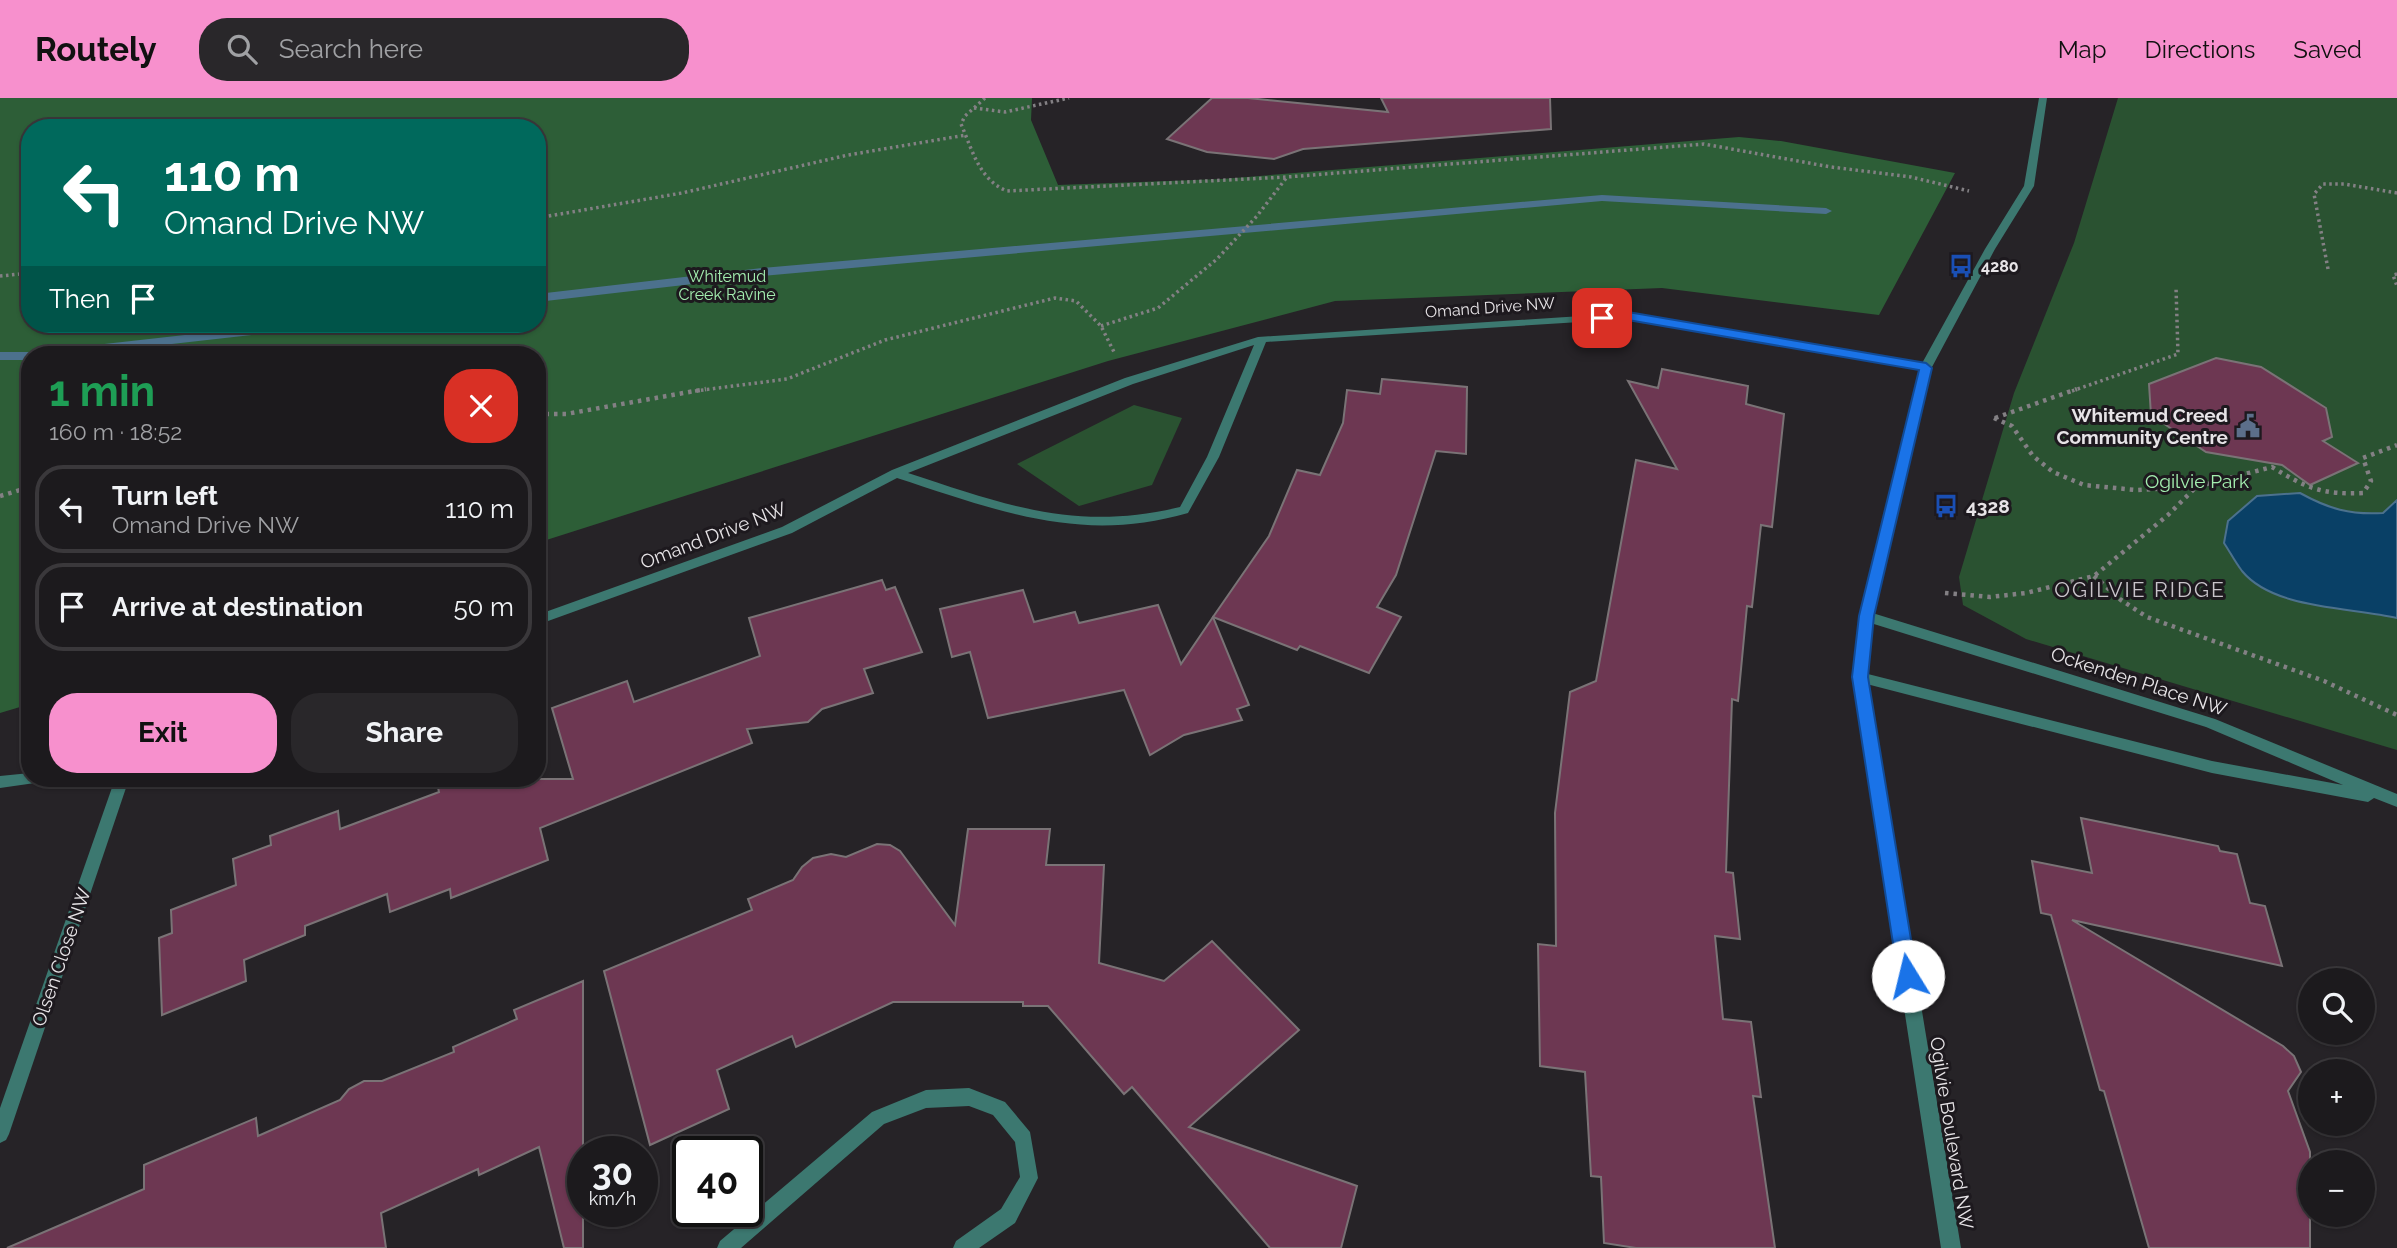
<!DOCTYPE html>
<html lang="en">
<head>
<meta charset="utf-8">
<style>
  :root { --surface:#1c1a1d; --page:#29272a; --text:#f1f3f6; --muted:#a0a1a4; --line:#3a383b; --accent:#f790cd }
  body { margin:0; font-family:Raleway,sans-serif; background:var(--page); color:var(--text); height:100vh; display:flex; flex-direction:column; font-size:26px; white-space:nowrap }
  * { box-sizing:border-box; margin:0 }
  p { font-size:23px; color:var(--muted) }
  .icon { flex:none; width:38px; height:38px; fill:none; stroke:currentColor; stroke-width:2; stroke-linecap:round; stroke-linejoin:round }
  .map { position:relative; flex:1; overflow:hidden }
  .drawer { position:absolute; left:21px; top:248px; width:525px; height:441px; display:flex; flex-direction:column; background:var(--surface); border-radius:28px; box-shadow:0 2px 5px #0004,0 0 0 2px var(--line) }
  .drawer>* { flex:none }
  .top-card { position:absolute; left:21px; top:21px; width:525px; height:214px; border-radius:28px; box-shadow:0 2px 5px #0004,0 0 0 2px var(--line); background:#00695c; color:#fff; overflow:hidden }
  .controls { position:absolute; left:2298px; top:870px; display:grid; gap:14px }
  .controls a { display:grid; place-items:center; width:77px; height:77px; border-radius:50%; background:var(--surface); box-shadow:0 2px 5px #0004,0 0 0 2px var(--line); font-size:35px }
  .speed { position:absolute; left:567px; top:1038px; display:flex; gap:14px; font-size:35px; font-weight:700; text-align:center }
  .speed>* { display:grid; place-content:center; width:91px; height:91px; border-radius:50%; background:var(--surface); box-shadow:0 2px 5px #0004,0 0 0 2px var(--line); line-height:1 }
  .speed small { font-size:18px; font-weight:400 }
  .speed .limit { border:4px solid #111; border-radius:10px; background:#fff; color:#111 }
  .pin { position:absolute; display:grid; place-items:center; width:60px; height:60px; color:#fff; margin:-30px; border-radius:14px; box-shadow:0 4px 10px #0006 }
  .me { position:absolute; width:77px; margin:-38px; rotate:351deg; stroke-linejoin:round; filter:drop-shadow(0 0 5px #0008) }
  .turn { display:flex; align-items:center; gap:24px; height:147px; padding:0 28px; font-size:32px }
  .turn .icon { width:91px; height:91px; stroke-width:2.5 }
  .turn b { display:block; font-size:49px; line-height:60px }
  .then { display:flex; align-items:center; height:66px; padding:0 28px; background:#0003; gap:14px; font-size:26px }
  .round { display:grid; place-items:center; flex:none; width:74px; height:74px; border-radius:28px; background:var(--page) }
  .head { display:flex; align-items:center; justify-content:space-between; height:119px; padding:0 28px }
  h1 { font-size:42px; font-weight:700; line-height:52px; color:#1e9e55 }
  .primary-button { display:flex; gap:14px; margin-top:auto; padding:14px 28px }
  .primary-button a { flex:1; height:80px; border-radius:28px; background:var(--accent); color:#111; font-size:28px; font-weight:700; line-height:80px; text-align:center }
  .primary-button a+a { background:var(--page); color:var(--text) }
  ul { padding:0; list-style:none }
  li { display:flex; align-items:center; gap:21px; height:88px; margin:0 14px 10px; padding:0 14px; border:4px solid var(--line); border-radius:28px }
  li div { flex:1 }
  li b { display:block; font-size:26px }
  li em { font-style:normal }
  header { display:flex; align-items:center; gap:42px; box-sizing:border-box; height:98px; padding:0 35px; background:var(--accent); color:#111 }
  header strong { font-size:33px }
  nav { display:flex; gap:38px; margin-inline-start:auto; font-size:24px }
  .search { width:490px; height:63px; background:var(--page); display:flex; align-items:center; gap:18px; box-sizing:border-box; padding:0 24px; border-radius:28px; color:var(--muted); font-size:26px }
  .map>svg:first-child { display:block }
  .green { fill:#2a5231 }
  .forest { fill:#2d5e37; fill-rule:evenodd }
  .water { fill:#094066; stroke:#4c718d; stroke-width:2 }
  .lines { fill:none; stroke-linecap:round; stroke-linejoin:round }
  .stream { fill:#4c718d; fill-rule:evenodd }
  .building { fill:#6d3752; stroke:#7a7376; stroke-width:2 }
  .path-far1 { stroke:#838084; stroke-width:3.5; stroke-dasharray:2.5 3.5; stroke-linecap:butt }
  .path { stroke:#838084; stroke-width:4.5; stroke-dasharray:3.5 5; stroke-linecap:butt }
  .minor { fill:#3c7870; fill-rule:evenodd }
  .tertiary { fill:#3c7870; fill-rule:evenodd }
  .route { fill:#1a73e8; stroke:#114b97; stroke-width:2 }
  .labels { text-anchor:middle; stroke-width:6; stroke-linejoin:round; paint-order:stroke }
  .far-poi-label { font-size:16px; font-weight:bold; fill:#e7e4e7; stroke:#1d191e; text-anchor:start }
  .far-park-label { font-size:16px; fill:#a3eeaf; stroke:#1d191e }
  .far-street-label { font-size:16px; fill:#e7e4e7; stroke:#1d191e }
  .poi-label { font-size:19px; font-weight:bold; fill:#e7e4e7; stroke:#1d191e; text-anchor:end }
  .park-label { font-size:19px; fill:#a3eeaf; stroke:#1d191e }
  .street-label { font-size:19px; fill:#e7e4e7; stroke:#1d191e }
  .neighbourhood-label { font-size:21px; letter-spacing:2px; fill:#c9c4ca; stroke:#1d191e }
</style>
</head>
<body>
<header>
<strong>Routely</strong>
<div class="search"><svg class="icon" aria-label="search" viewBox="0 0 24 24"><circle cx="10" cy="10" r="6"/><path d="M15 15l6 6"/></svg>Search here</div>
<nav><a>Map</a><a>Directions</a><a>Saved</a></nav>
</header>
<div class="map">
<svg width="2397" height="1150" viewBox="0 0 2397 1150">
  <rect width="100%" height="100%" fill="#262327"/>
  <g class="green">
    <path d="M2118,0h279v652l-371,-111 -63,-34 -4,-28 55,-184 60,-150z"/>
    <path d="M1134,307l48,13 -30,67 -73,21 -62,-42z"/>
  </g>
  <path class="forest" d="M0,0h1032l-1,22 27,65 164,-6 517,-42 42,4 174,32 -76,142 -217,-27 -327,13 -227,60 -571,182v-188h-507v349l-30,9zM30,30h507v196h-507z"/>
  <path class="water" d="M2300,395c29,16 50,22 83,20l14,-13v118c-45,-11 -123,-8 -155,-47 -7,-9 -12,-19 -18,-28l4,-22 29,-25z"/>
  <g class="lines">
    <g class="stream">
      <path d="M1602,97l224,13 6,3 -6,3 -224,-13 -840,75 -225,26v-8l225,-26z"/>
      <path d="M284,226h37l-6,4 -241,27h-38l6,-4z"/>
      <path d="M0,254h30l6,3h-6v5h-30z"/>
    </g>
  </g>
  <g class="building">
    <path d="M1212,0h36l140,14 -7,-14h169l1,31 -248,20 -29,10 -67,-7 -40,-13z"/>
    <path d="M2216,260l45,9 65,41 6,29 -9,4 35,22 -48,22 -28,-20 -76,-13 -55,-37 -2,-31z"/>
    <path d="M1662,271l86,17 -2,18 38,10 -12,113 -11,-2 -9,82 -5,-1 -9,95 -6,-2 -6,173 7,1 7,66 -25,-3 8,83 28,3 10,75 -8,-1 22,152h-139l-32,-5 -3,-66 -10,-1 -6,-104 -45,-6 -2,-122 18,2 -1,-133 15,-121 26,-11 40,-221 41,9 -49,-88 30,7z"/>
    <path d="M1382,281l85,8 -1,67 -30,-3 -40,124 -19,32 24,10 -32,56 -69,-27 -3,4 -84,-33 56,-81 28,-66 23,5 23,-52 4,-33 33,4z"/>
    <path d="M882,482l4,10 9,-3 27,65 -58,17 9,24 -51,16 -14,13 -61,7 5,14 -212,85 8,32 -97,38 -1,-9 -60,23 -3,-18 -82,32v9l-61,25 2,21 -84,34 -3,-77 13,-5 -1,-23 65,-25 -3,-26 38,-14 -1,-9 68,-25 2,18 99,-37 -3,-13h137l-21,-71 75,-27 7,21 126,-46 -11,-38z"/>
    <path d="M1023,492l11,32 41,-10 4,11 79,-18 23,59 32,-47 36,88 -12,4 5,11 -58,15 -34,20 -26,-65 -136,28 -18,-66 -18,5 -12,-48z"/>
    <path d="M2081,720l137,28 2,5 17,3 13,49 15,3 17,60 -210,-46 211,126 11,10 7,16 -13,19 22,61v96h-161l-45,-157 -4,-1 -49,-175 -10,-2 -9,-52 60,12z"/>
    <path d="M968,731h82l-4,36h58l-5,98 65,18 48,-40 87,89 -110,97 168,59 -16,62h-71l-138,-161 -8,7 -76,-88h-25v-4h-130l-97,45 -4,-11 -75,34 12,39 -79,36 -46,-174 148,-61 -4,-11 45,-19 9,-13 11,-9 18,-4 15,3 31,-13 13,1 10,6 55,74z"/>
    <path d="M583,883v267h-19l-25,-101 -60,28 -1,-6 -97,44 5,35h-379l137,-59v-24l112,-47 2,18 82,-36 9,-11 15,-8h18l72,-29 -1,-5 64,-28 -3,-9z"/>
  </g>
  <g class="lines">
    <g class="path-far1">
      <path d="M985,0l-20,18 -4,8c11,25 18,56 46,67l280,-14 417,-33 127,23 80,10 58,14"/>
      <path d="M974,10l31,4 64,-14"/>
      <path d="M537,120l145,-25 166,-38 118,-20"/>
      <path d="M2328,171l-14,-75 9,-10h21l53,9"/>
      <path d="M2397,176l-4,1 4,11"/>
      <path d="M0,178l30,-3"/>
      <path d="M1101,228l57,-18 59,-49 40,-43 30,-39"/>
      <path d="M695,293l92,-12 98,-39 170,-42 21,3 25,25 13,26"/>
      <path d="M2072,293l106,-37 -2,-67"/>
    </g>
    <g class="path">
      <path d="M537,316h29l140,-25"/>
      <path d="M1994,320l18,8 21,30 20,16 31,13 52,5 59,-3 77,-20c34,21 51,28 91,26l8,-12 -8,-23 34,-13"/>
      <path d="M1995,320l82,-29"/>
      <path d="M0,398l30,-9"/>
      <path d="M2094,478l27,24 26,17 177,64 73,34"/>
      <path d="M1945,495l45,4 36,-4 68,-17 74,-61 27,-27"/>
    </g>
    <g class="minor">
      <path d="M1628,215l298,50 6,4 -6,4 -298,-52 -362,23 -47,115 -31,56c-107,31 -189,-2 -291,-35l-105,55 -255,92v-10l245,-88 110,-57 233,-92 133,-41zM1254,247l-47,112 -27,50c-104,25 -174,-2 -272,-34l225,-89z"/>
      <path d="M1866,513l349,108 182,75v13l-23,-9 -6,4 -156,-29 -357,-92 -2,-4 2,-4 5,-1 352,89 131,24 -137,-58 -345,-107 -2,-4z"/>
      <path d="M30,675v6h7l-2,4 -35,5v-12z"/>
      <path d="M115,681h14l-120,355 -3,6 -6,3v-35z"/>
      <path d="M969,990l36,14 25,30 8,46 -23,45 -36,25h-26l3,-7 45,-32 19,-32 -5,-35 -22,-27 -24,-9 -43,2 -42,16 -143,124h-24l3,-7 152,-129 54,-22z"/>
    </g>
    <path class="tertiary" d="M2039,0h8l-13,88 -39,63 -63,118 -59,249 -6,61 94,571h-20l-88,-571 6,-61 61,-249 65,-118 39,-63z"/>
  </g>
  <path class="route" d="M1628,214l298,51 6,5 -58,248 -6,61 49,299 -3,6 -6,3 -7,-3 -3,-6 -46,-299 7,-61 60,-246 -291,-50 -26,1 -7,-3 7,-4z"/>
  <defs>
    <g id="bus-bare" transform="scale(1.89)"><path d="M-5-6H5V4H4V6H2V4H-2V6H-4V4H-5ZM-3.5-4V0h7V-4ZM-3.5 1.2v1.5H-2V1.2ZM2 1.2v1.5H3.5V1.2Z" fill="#1a4fb4" stroke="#1d191e" stroke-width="2.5" paint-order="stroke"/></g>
    <g id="civic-bare" transform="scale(1.89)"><path d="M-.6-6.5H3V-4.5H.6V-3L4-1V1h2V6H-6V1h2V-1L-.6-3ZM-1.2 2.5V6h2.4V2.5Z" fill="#5c6f8a" stroke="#1d191e" stroke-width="2.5" paint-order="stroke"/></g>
  </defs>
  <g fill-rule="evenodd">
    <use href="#bus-bare" x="1961" y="168"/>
    <use href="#civic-bare" x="2248" y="328"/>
    <use href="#bus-bare" x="1946" y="408"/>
  </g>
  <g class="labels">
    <g class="far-poi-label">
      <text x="1981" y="174">4280</text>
    </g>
    <g class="far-park-label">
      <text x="727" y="184">Whitemud<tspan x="727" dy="18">Creek Ravine</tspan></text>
    </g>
    <g class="far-street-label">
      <text transform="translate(1490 209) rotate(-4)" y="6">Omand Drive NW</text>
    </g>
    <g class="poi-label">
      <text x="2228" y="324">Whitemud Creed<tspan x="2228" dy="22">Community Centre</tspan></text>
      <text x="1966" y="415" text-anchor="start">4328</text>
    </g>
    <g class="park-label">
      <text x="2197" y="390">Ogilvie Park</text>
    </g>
    <g class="street-label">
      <text transform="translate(713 437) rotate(-21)" y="7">Omand Drive NW</text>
      <text transform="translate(2139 583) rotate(18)" y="7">Ockenden Place NW</text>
      <text transform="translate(61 859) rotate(-71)" y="7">Olsen Close NW</text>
      <text transform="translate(1952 1035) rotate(81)" y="7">Ogilvie Boulevard NW</text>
    </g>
    <g class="neighbourhood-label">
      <text x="2140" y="499">OGILVIE RIDGE</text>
    </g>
  </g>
</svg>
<div class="controls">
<a><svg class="icon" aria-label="search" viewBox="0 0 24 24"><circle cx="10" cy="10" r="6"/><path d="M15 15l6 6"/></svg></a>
<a>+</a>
<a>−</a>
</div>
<div class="speed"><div>30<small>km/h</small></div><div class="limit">40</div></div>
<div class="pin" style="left:1602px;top:220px;background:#d93025"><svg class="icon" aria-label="arrive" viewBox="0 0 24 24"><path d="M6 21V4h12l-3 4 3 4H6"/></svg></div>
<svg class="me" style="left:1908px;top:878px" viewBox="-20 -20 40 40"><circle r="19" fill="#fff"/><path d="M0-13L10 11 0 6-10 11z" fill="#1a73e8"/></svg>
<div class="top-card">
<div class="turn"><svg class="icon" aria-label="left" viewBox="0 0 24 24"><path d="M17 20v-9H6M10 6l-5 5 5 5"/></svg><div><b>110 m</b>Omand Drive NW</div></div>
<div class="then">Then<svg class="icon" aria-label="arrive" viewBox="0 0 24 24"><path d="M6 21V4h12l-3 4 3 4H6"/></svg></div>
</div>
<section class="drawer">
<div class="head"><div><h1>1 min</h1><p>160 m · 18:52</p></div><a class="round" style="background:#d93025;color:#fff"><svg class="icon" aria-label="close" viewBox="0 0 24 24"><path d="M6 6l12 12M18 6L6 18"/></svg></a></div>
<ul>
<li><svg class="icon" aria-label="left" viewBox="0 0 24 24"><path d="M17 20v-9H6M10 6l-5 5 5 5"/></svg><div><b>Turn left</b><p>Omand Drive NW</p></div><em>110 m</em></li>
<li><svg class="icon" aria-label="arrive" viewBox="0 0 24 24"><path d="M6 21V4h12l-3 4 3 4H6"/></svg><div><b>Arrive at destination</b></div><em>50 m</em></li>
</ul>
<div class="primary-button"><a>Exit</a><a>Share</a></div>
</section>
</div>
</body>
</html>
